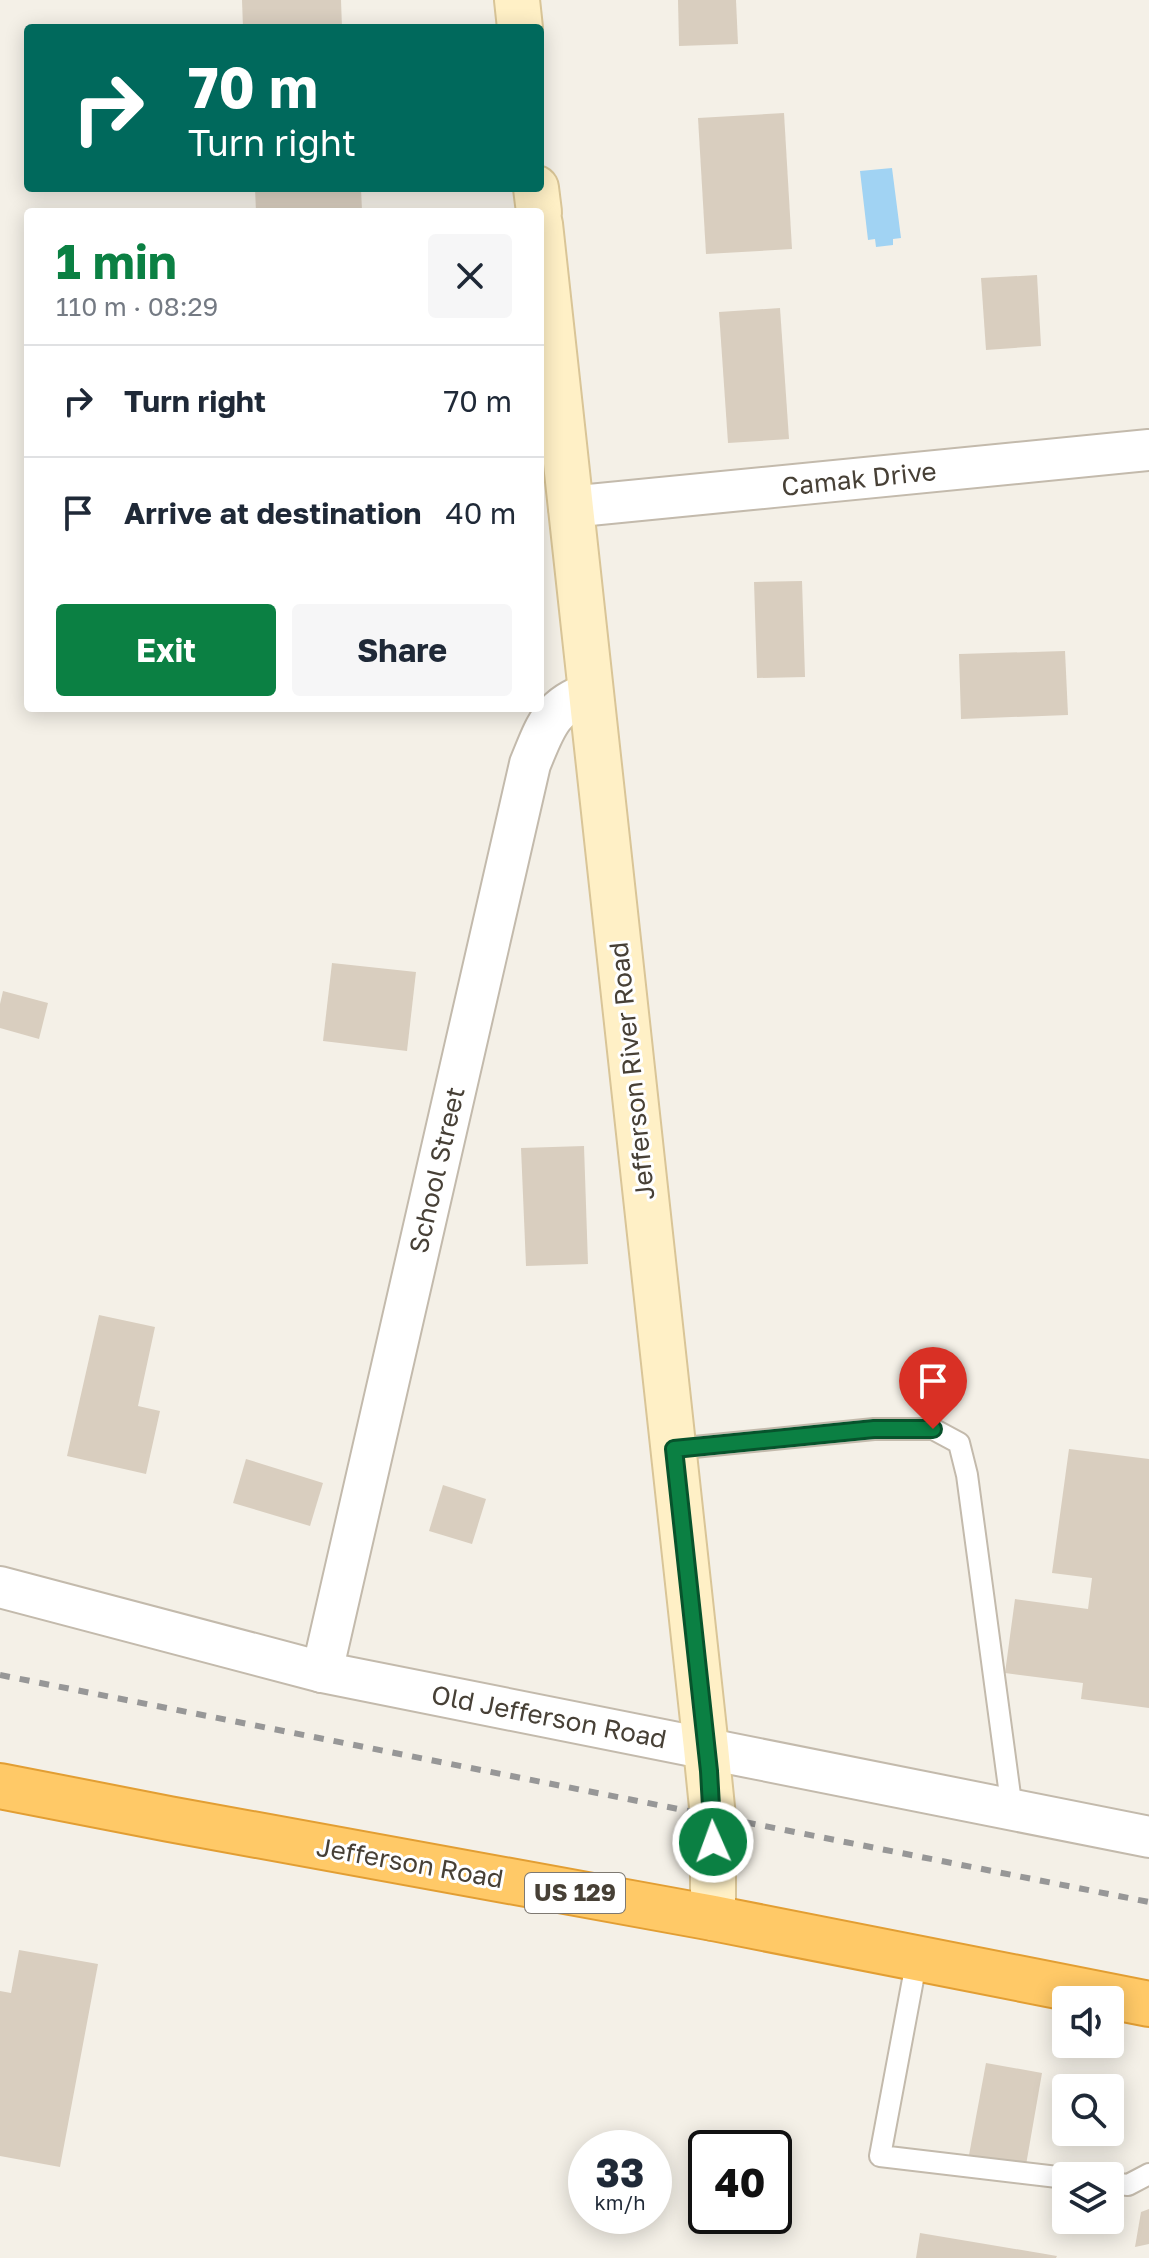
<!DOCTYPE html>
<html lang="en">
<head>
<meta charset="utf-8">
<style>
  :root { --surface:#fff; --page:#f6f6f7; --text:#1f2937; --muted:#747a83; --line:#e0e1e3; --accent:#0b8043 }
  body { margin:0; font-family:"Golos Text",sans-serif; background:var(--page); color:var(--text); height:100vh; display:flex; flex-direction:column; font-size:30px; white-space:nowrap }
  * { box-sizing:border-box; margin:0 }
  p { font-size:26px; color:var(--muted) }
  .icon { flex:none; width:44px; height:44px; fill:none; stroke:currentColor; stroke-width:2; stroke-linecap:round; stroke-linejoin:round }
  .map { position:relative; flex:1; overflow:hidden }
  .sheet { position:absolute; left:24px; top:208px; width:520px; height:504px; display:flex; flex-direction:column; background:var(--surface); border-radius:8px; box-shadow:0 4px 20px #0003 }
  .sheet>* { flex:none }
  .banner { position:absolute; left:24px; top:24px; width:520px; height:168px; border-radius:8px; box-shadow:0 4px 20px #0003; background:#00695c; color:#fff; overflow:hidden }
  .buttons { position:absolute; left:1052px; top:1986px; display:grid; gap:16px }
  .buttons a { display:grid; place-items:center; width:72px; height:72px; border-radius:8px; background:var(--surface); box-shadow:0 4px 20px #0003; font-size:40px }
  .speed { position:absolute; left:568px; top:2130px; display:flex; gap:16px; font-size:40px; font-weight:700; text-align:center }
  .speed>* { display:grid; place-content:center; width:104px; height:104px; border-radius:50%; background:var(--surface); box-shadow:0 4px 20px #0003; line-height:1 }
  .speed small { font-size:20px; font-weight:400 }
  .speed .limit { border:4px solid #111; border-radius:12px; background:#fff; color:#111 }
  .pin { position:absolute; display:grid; place-items:center; width:68px; height:68px; color:#fff; margin:-82px -34px; border-radius:50% 50% 50% 0; rotate:-45deg; box-shadow:0 0 8px #0007 }
  .pin .icon { rotate:45deg }
  .me { position:absolute; width:88px; margin:-44px; rotate:358deg; stroke-linejoin:round; filter:drop-shadow(0 0 6px #0008) }
  .turn { display:flex; align-items:center; gap:28px; height:168px; padding:0 32px; font-size:36px }
  .turn .icon { width:104px; height:104px; stroke-width:2.5 }
  .turn b { display:block; font-size:56px; line-height:68px }
  .round { display:grid; place-items:center; flex:none; width:84px; height:84px; border-radius:8px; background:var(--page) }
  .summary { display:flex; align-items:center; justify-content:space-between; height:136px; padding:0 32px }
  h1 { font-size:48px; font-weight:700; line-height:60px; color:var(--accent) }
  .cta { display:flex; gap:16px; margin-top:auto; padding:16px 32px }
  .cta a { flex:1; height:92px; border-radius:8px; background:var(--accent); color:#fff; font-size:32px; font-weight:700; line-height:92px; text-align:center }
  .cta a+a { background:var(--page); color:var(--text) }
  ul { padding:0; list-style:none }
  li { display:flex; align-items:center; gap:24px; height:112px; padding:0 32px; border-top:2px solid var(--line) }
  li div { flex:1 }
  li b { display:block; font-size:30px }
  li em { font-style:normal }
  .map>svg:first-child { display:block }
  .water { fill:#a1d3f3 }
  .building { fill:#d9cebf }
  .lines { fill:none; stroke-linecap:round; stroke-linejoin:round }
  .lane-casing { stroke:#c3baac; stroke-width:24 }
  .street-casing { stroke:#c3baac; stroke-width:44 }
  .secondary-casing { stroke:#d9c597; stroke-width:48 }
  .highway-casing { stroke:#e29e33; stroke-width:48 }
  .lane { stroke:#fff; stroke-width:20 }
  .street { stroke:#fff; stroke-width:40 }
  .secondary { stroke:#fff0c6; stroke-width:44 }
  .highway { stroke:#ffc967; stroke-width:44 }
  .rail { stroke:#979797; stroke-width:6; stroke-dasharray:10 10; stroke-linecap:butt }
  .route-casing { stroke:#07532c; stroke-width:20 }
  .route { stroke:#0b8043; stroke-width:14 }
  .labels { text-anchor:middle; stroke-width:6; stroke-linejoin:round; paint-order:stroke }
  .shield { fill:#fff; stroke:#7e7972; stroke-width:2 }
  .shield-label { font-size:24px; font-weight:bold; fill:#474036 }
  .street-label { font-size:26px; fill:#474036; stroke:#fff }
</style>
</head>
<body>
<div class="map">
<svg width="1149" height="2258" viewBox="0 0 1149 2258">
  <rect width="100%" height="100%" fill="#f4f0e7"/>
  <path class="water" d="M892,168l9,70 -8,1v6l-17,2 -1,-8 -7,1 -8,-69z"/>
  <g class="building">
    <path d="M242,0h99l1,28h-99z"/>
    <path d="M678,0h58l2,44 -59,2z"/>
    <path d="M784,113l8,136 -86,5 -8,-136z"/>
    <path d="M255,188h106l1,23 -106,1z"/>
    <path d="M1037,275l4,71 -55,4 -5,-72z"/>
    <path d="M780,308l9,131 -61,4 -9,-131z"/>
    <path d="M802,581l3,96 -48,1 -3,-96z"/>
    <path d="M1065,651l3,64 -107,4 -2,-65z"/>
    <path d="M332,963l84,9 -9,79 -84,-10z"/>
    <path d="M3,991l45,12 -9,36 -39,-11v-24z"/>
    <path d="M584,1146l4,118 -62,2 -5,-118z"/>
    <path d="M99,1315l56,12 -17,79 22,5 -14,63 -79,-18z"/>
    <path d="M1069,1449l80,10v249l-68,-9 2,-16 -78,-10 10,-74 73,10 4,-31 -40,-5z"/>
    <path d="M246,1459l77,24 -13,43 -77,-23z"/>
    <path d="M443,1485l43,14 -14,45 -43,-13z"/>
    <path d="M19,1950l79,14 -38,203 -60,-11v-165l11,2z"/>
    <path d="M986,2063l56,10 -16,92 -57,-10z"/>
    <path d="M1149,2209v35l-14,3 6,-35z"/>
    <path d="M920,2233l137,23 -1,2h-140z"/>
  </g>
  <g class="lines">
    <g class="lane-casing">
      <g id="lane">
        <path d="M674,1449l200,-20h59l26,14 8,32 45,335"/>
        <path d="M917,1958l-37,198 186,22"/>
        <path d="M1110,2183l18,2 21,-11"/>
      </g>
    </g>
    <g class="street-casing">
      <g id="street">
        <path d="M569,507l580,-57"/>
        <path d="M0,1587l322,85 827,165"/>
        <path d="M322,1672l208,-908c15,-36 20,-58 60,-71"/>
      </g>
    </g>
    <g class="secondary-casing">
      <g id="secondary">
        <path d="M517,0l3,28"/>
        <path d="M536,188l3,24"/>
        <path d="M540,224l166,1524 7,69v101"/>
      </g>
    </g>
    <g class="highway-casing">
      <path id="highway" d="M0,1786l169,33 544,99 436,86"/>
    </g>
    <use href="#lane" class="lane"/>
    <use href="#street" class="street"/>
    <use href="#secondary" class="secondary"/>
    <use href="#highway" class="highway"/>
    <path class="rail" d="M0,1675l1149,227"/>
  </g>
  <g class="lines">
    <g class="route-casing">
      <path id="route" d="M713,1842l-4,-71 -35,-322 200,-20h59"/>
    </g>
    <use href="#route" class="route"/>
  </g>
  <g class="labels">
    <rect class="shield" x="525" y="1873" width="100" height="40" rx="6"/>
    <g class="shield-label">
      <text x="575" y="1901">US 129</text>
    </g>
    <g class="street-label">
      <text transform="translate(859 479) rotate(-6)" y="9">Camak Drive</text>
      <text transform="translate(632 1071) rotate(-96)" y="9">Jefferson River Road</text>
      <text transform="translate(437 1170) rotate(-77)" y="9">School Street</text>
      <text transform="translate(549 1717) rotate(11)" y="9">Old Jefferson Road</text>
      <text transform="translate(410 1863) rotate(10)" y="9">Jefferson Road</text>
    </g>
  </g>
</svg>
<div class="buttons">
<a><svg class="icon" aria-label="sound" viewBox="0 0 24 24"><path d="M4 9h4l5-4v14l-5-4H4zM17 9q2 3 0 6"/></svg></a>
<a><svg class="icon" aria-label="search" viewBox="0 0 24 24"><circle cx="10" cy="10" r="6"/><path d="M15 15l6 6"/></svg></a>
<a><svg class="icon" aria-label="layers" viewBox="0 0 24 24"><path d="M12 4l9 5-9 5-9-5zM3 14l9 5 9-5"/></svg></a>
</div>
<div class="speed"><div>33<small>km/h</small></div><div class="limit">40</div></div>
<div class="pin" style="left:933px;top:1429px;background:#d93025"><svg class="icon" aria-label="arrive" viewBox="0 0 24 24"><path d="M6 21V4h12l-3 4 3 4H6"/></svg></div>
<svg class="me" style="left:713px;top:1842px" viewBox="-20 -20 40 40"><circle r="17" fill="#0b8043" stroke="#fff" stroke-width="3"/><path d="M0-11L8 9 0 5-8 9z" fill="#fff"/></svg>
<div class="banner">
<div class="turn"><svg class="icon" aria-label="right" viewBox="0 0 24 24"><path d="M7 20v-9h11M14 6l5 5-5 5"/></svg><div><b>70 m</b>Turn right</div></div>
</div>
<section class="sheet">
<div class="summary"><div><h1>1 min</h1><p>110 m · 08:29</p></div><a class="round"><svg class="icon" aria-label="close" viewBox="0 0 24 24"><path d="M6 6l12 12M18 6L6 18"/></svg></a></div>
<ul>
<li><svg class="icon" aria-label="right" viewBox="0 0 24 24"><path d="M7 20v-9h11M14 6l5 5-5 5"/></svg><div><b>Turn right</b></div><em>70 m</em></li>
<li><svg class="icon" aria-label="arrive" viewBox="0 0 24 24"><path d="M6 21V4h12l-3 4 3 4H6"/></svg><div><b>Arrive at destination</b></div><em>40 m</em></li>
</ul>
<div class="cta"><a>Exit</a><a>Share</a></div>
</section>
</div>
</body>
</html>
